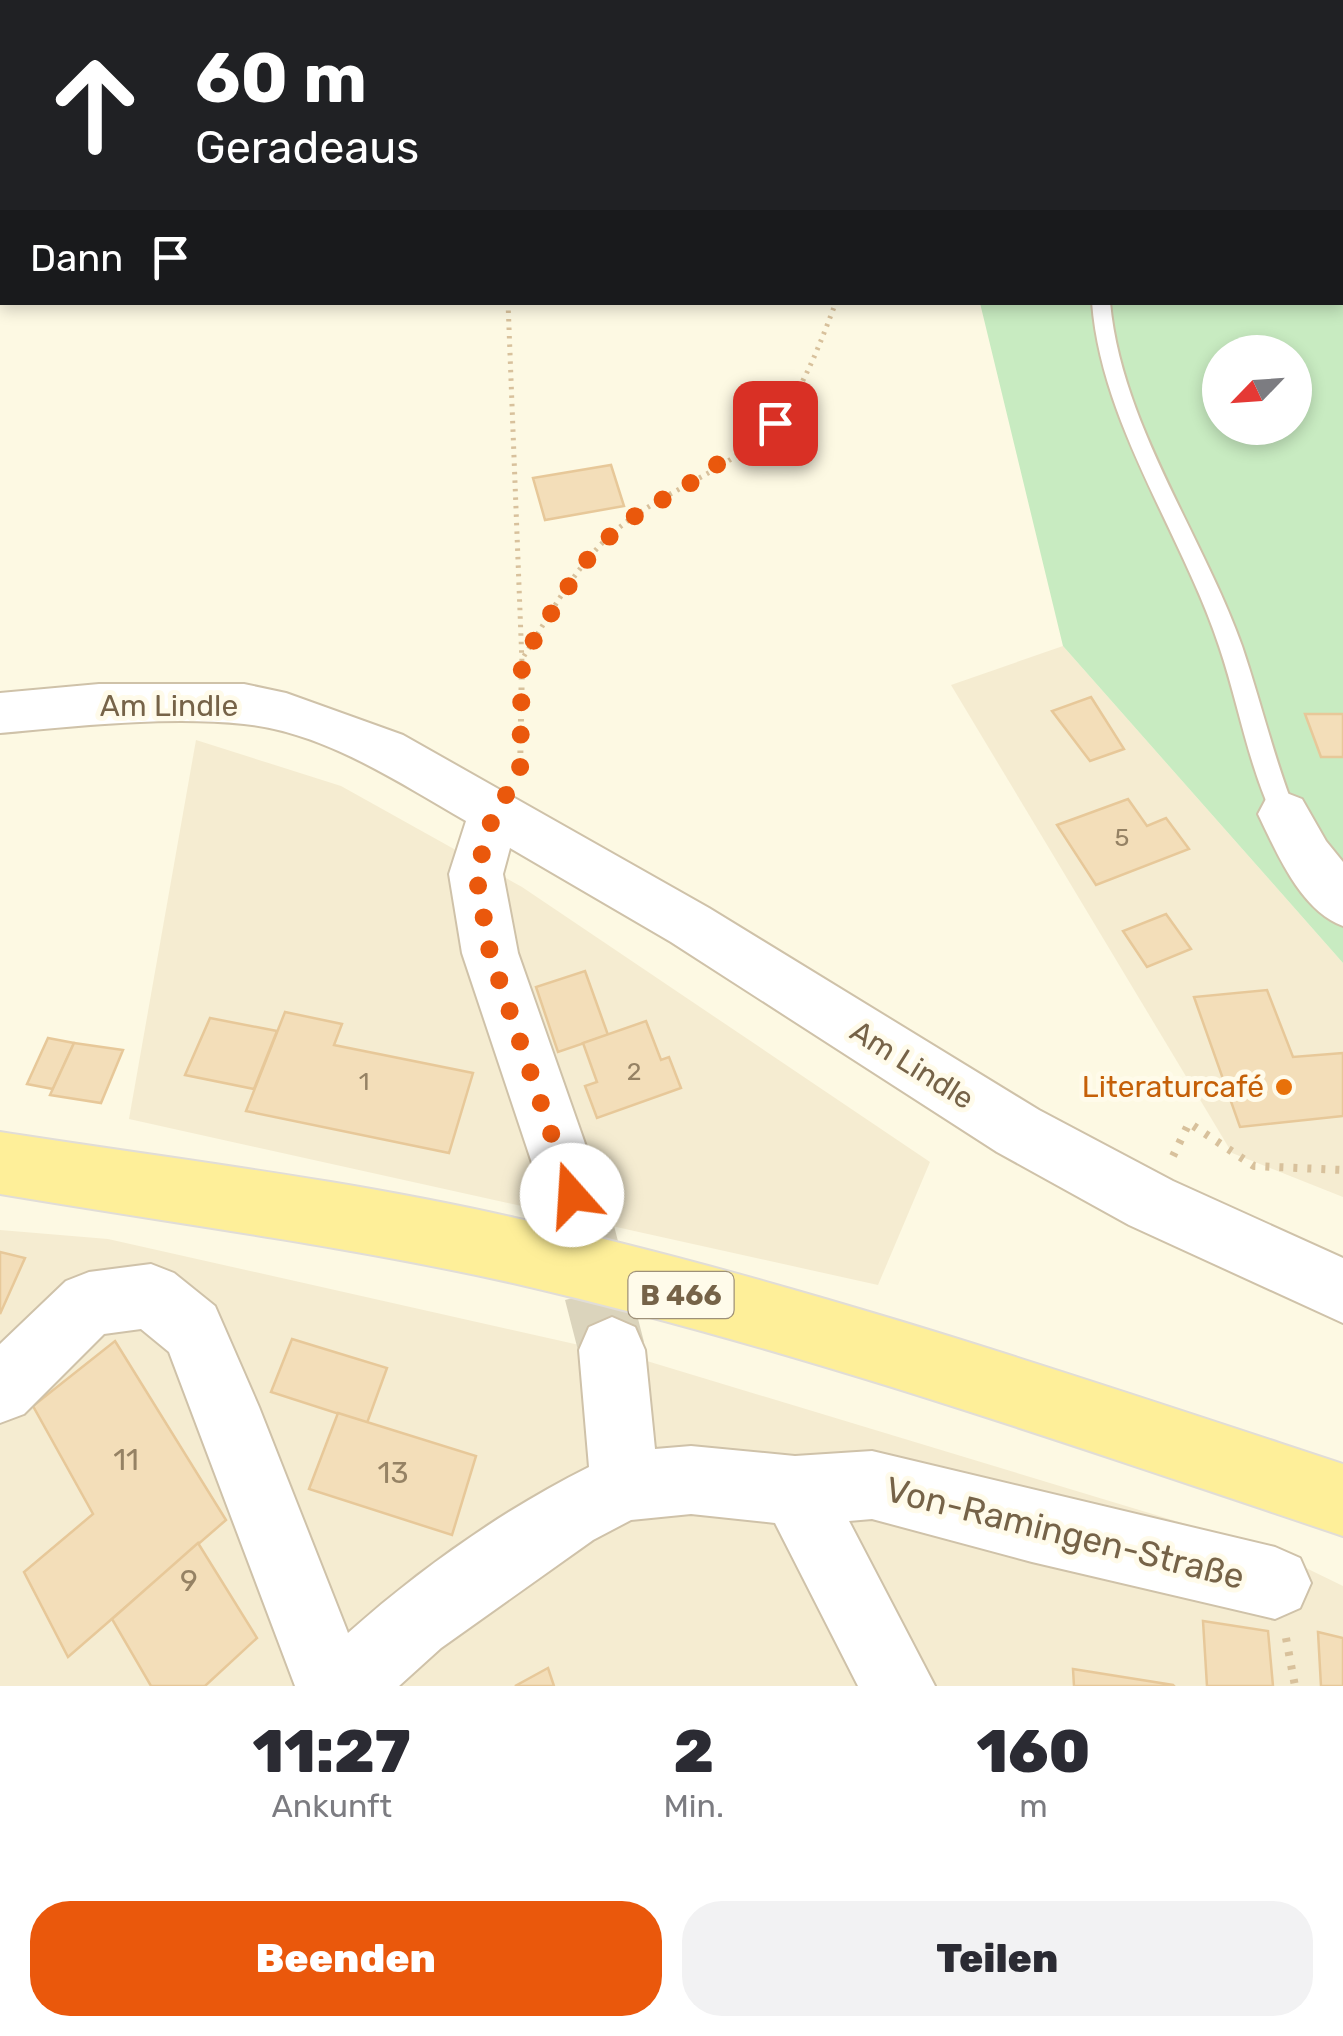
<!DOCTYPE html>
<html lang="de">
<head>
<meta charset="utf-8">
<style>
  :root { --surface:#fff; --page:#f2f2f3; --text:#2b2b33; --muted:#7c7c81; --accent:#ea580c }
  body { margin:0; font-family:Rubik,sans-serif; background:var(--page); color:var(--text); height:100vh; display:flex; flex-direction:column; font-size:38px; white-space:nowrap }
  * { box-sizing:border-box; margin:0 }
  p { font-size:32px; color:var(--muted) }
  .icon { flex:none; width:55px; height:55px; fill:none; stroke:currentColor; stroke-width:2; stroke-linecap:round; stroke-linejoin:round }
  .map { position:relative; height:1686px; overflow:hidden }
  .sheet { display:flex; flex-direction:column; background:var(--surface); flex:1 }
  .sheet>* { flex:none }
  .banner { position:absolute; left:0px; top:0px; width:1345px; height:305px; box-shadow:0 5px 15px #0003; background:#202124; color:#fff; overflow:hidden }
  .needle { width:65px; rotate:245deg }
  .fabs { position:absolute; left:1202px; top:335px; display:grid; gap:20px }
  .fabs a { display:grid; place-items:center; width:110px; height:110px; border-radius:50%; background:var(--surface); box-shadow:0 5px 15px #0003; font-size:50px }
  .pin { position:absolute; display:grid; place-items:center; width:85px; height:85px; color:#fff; margin:-42px; border-radius:20px; box-shadow:0 5px 15px #0006 }
  .me { position:absolute; width:110px; margin:-55px; rotate:341deg; stroke-linejoin:round; filter:drop-shadow(0 0 8px #0008) }
  .turn { display:flex; align-items:center; gap:35px; height:210px; padding:0 30px; font-size:45px }
  .turn .icon { width:130px; height:130px; stroke-width:2.5 }
  .turn b { display:block; font-size:70px; line-height:85px }
  .then { display:flex; align-items:center; height:95px; padding:0 30px; background:#0003; gap:20px; font-size:38px }
  .eta { display:flex; justify-content:space-evenly; align-items:center; height:170px; text-align:center }
  .eta b { font-size:60px; font-weight:800; line-height:70px }
  .button { display:flex; gap:20px; margin-top:auto; padding:20px 30px }
  .button a { flex:1; height:115px; border-radius:40px; background:var(--accent); color:#fff; font-size:40px; font-weight:800; line-height:115px; text-align:center }
  .button a+a { background:var(--page); color:var(--text) }
  .map>svg:first-child { display:block }
  .residential { fill:#f5ecd1 }
  .green { fill:#c8ebc1; fill-rule:evenodd }
  .building { fill:#f3deb9; stroke:#e7c899; stroke-width:2.5 }
  .lines { fill:none; stroke-linecap:round; stroke-linejoin:round }
  .minor-tunnel { stroke:#dbd4bc; stroke-width:66; stroke-dasharray:66 34; stroke-linecap:butt }
  .service-casing { stroke:#cfc2a9; stroke-width:4 }
  .minor-casing { stroke:#cfc2a9; stroke-width:4 }
  .primary-casing { stroke:#e1ddd7; stroke-width:4 }
  .path-far2 { stroke:#d8c19c; stroke-width:5; stroke-dasharray:2.5 6; stroke-linecap:butt }
  .path-far1 { stroke:#d8c19c; stroke-width:6; stroke-dasharray:2.5 8; stroke-linecap:butt }
  .path { stroke:#d8c19c; stroke-width:8; stroke-dasharray:4 10; stroke-linecap:butt }
  .service { fill:#fff; fill-rule:evenodd }
  .minor { fill:#fff; fill-rule:evenodd }
  .primary { fill:#feef99; fill-rule:evenodd }
  .route { stroke:#ea580c; stroke-width:18; stroke-dasharray:0 32.4 }
  .food-dot { fill:#e8710a; stroke:#fffbea; stroke-width:4 }
  .labels { text-anchor:middle; stroke-width:10; stroke-linejoin:round; paint-order:stroke }
  .number-label { font-size:25px; fill:#958264 }
  .shield { fill:#fffbea; stroke:#9f9179; stroke-width:2.5 }
  .shield-label { font-size:28px; font-weight:bold; fill:#766348 }
  .street-label { font-size:30px; fill:#766348; stroke:#fffbea }
  .food-label { font-size:30px; fill:#c56008; stroke:#fffbea; text-anchor:end }
  .near-number-label { font-size:30px; fill:#958264 }
  .near-street-label { font-size:35px; fill:#766348; stroke:#fffbea }
</style>
</head>
<body>
<div class="map">
<svg width="1343" height="1686" viewBox="0 0 1343 1686">
  <rect width="100%" height="100%" fill="#fdf9e3"/>
  <g class="residential">
    <path d="M1063,646l280,317v234l-111,-44 -281,-468z"/>
    <path d="M196,740l145,46 181,101 408,275 -52,123 -749,-166z"/>
    <path d="M0,1230l108,9 529,119 628,190 78,38v100h-1343z"/>
  </g>
  <path class="green" d="M1343,155v808l-280,-317 -83,-343 362,-1zM1220,352h75v76h-75z"/>
  <g class="building">
    <path d="M611,465l13,41 -79,14 -12,-42z"/>
    <path d="M1091,697l33,52 -34,12 -38,-50z"/>
    <path d="M1305,714h38v43h-22z"/>
    <path d="M1128,799l19,27 19,-8 23,31 -93,36 -39,-60z"/>
    <path d="M1166,914l25,35 -44,18 -24,-36z"/>
    <path d="M585,971l23,64 -50,17 -22,-65z"/>
    <path d="M1267,990l26,67 50,-4v63l-103,11 -46,-130z"/>
    <path d="M285,1012l57,12 -8,21 139,28 -24,80 -203,-42z"/>
    <path d="M210,1018l67,13 -23,58 -69,-14z"/>
    <path d="M646,1021l15,39 8,-3 12,31 -84,30 -12,-32 12,-4 -14,-39z"/>
    <path d="M48,1038l26,5 -21,46 -26,-5z"/>
    <path d="M74,1043l49,7 -22,53 -51,-8z"/>
    <path d="M0,1252l25,6 -25,56z"/>
    <path d="M292,1339l95,29 -20,55 -96,-31z"/>
    <path d="M115,1341l111,179 -158,137 -44,-85 69,-58 -60,-108z"/>
    <path d="M338,1413l138,43 -24,79 -143,-46z"/>
    <path d="M198,1543l59,95 -52,48h-54l-39,-67z"/>
    <path d="M1203,1621l65,10 5,55h-66z"/>
    <path d="M1318,1632l25,6v48h-22z"/>
    <path d="M548,1668l6,18h-39z"/>
    <path d="M1073,1669l100,16 1,1h-100z"/>
  </g>
  <g class="lines">
    <path class="minor-tunnel" d="M572,1195l40,155"/>
    <g class="service-casing">
      <path id="service" d="M1092,302h18c11,121 92,232 132,344 19,56 32,113 54,168l-3,7 -9,3 -9,-3c-27,-56 -36,-116 -56,-175 -37,-112 -118,-223 -127,-344z"/>
    </g>
    <g class="minor-casing">
      <g id="minor">
        <path d="M99,684h145l42,9 117,42 306,173 330,202 134,71 170,77v65l-214,-98 -132,-73 -326,-210 -161,-94 -7,26 15,79 85,242 -9,22 -22,9 -22,-9 -88,-264 -13,-79 17,-53c-68,-39 -142,-89 -222,-97 -77,-8 -167,2 -244,9v-40z"/>
        <path d="M1284,792l18,7 24,42 17,21v64c-43,-16 -66,-73 -85,-112l8,-15z"/>
        <path d="M151,1264l23,9 41,33 44,101 89,226c72,-64 155,-123 241,-166l-10,-117 10,-23 23,-10 23,10 10,23 10,99 36,-3 104,10 77,-5 403,96 25,11 11,25 -11,25 -25,11 -243,-57 -160,-43 -23,2 86,165h-77l-83,-163 -84,-9 -60,6 -38,20 -152,108 -42,38h-104l-126,-334 -28,-23 -37,5 -80,80 -24,9v-79l66,-63 23,-9z"/>
      </g>
    </g>
    <g class="primary-casing">
      <path id="primary" d="M0,1132c172,27 345,47 515,86 281,63 555,156 828,246v72c-274,-92 -548,-188 -830,-253 -170,-38 -342,-60 -513,-89z"/>
    </g>
    <g class="path-far2">
      <path d="M508,302l14,361"/>
      <path d="M524,656c27,-43 51,-90 90,-124 48,-42 115,-60 159,-107 29,-31 48,-84 63,-123"/>
    </g>
    <path class="path-far1" d="M520,774l2,-113"/>
    <g class="path">
      <path d="M1173,1156l16,-33 65,43 89,4"/>
      <path d="M1286,1638l9,48"/>
    </g>
    <use href="#service" class="service"/>
    <use href="#minor" class="minor"/>
    <use href="#primary" class="primary"/>
  </g>
  <g class="lines">
    <path class="route" d="M572,1195l-82,-242 -14,-79 18,-62 26,-37 2,-116 55,-86 21,-27 37,-30 59,-35 81,-58"/>
  </g>
  <circle class="food-dot" cx="1284" cy="1087" r="10"/>
  <g class="labels">
    <g class="number-label">
      <text x="1122" y="846">5</text>
      <text x="634" y="1080">2</text>
      <text x="364" y="1090">1</text>
    </g>
    <rect class="shield" x="628.5" y="1272" width="105" height="46" rx="8"/>
    <g class="shield-label">
      <text x="681" y="1305">B 466</text>
    </g>
    <g class="street-label">
      <text x="169" y="716">Am Lindle</text>
      <text transform="translate(912 1065) rotate(32)" y="10">Am Lindle</text>
    </g>
    <g class="food-label">
      <text x="1264" y="1097">Literaturcafé</text>
    </g>
    <g class="near-number-label">
      <text x="126" y="1470">11</text>
      <text x="393" y="1483">13</text>
      <text x="189" y="1591">9</text>
    </g>
    <g class="near-street-label">
      <text transform="translate(1065 1533) rotate(14)" y="12">Von-Ramingen-Straße</text>
    </g>
  </g>
</svg>
<div class="fabs">
<a><svg class="needle" viewBox="-14 -14 28 28"><path d="M0-13l5 13h-10z" fill="#e53935"/><path d="M0 13l5-13h-10z" fill="#7c7c81"/></svg></a>
</div>
<div class="pin" style="left:775px;top:423px;background:#d93025"><svg class="icon" aria-label="arrive" viewBox="0 0 24 24"><path d="M6 21V4h12l-3 4 3 4H6"/></svg></div>
<svg class="me" style="left:572px;top:1195px" viewBox="-20 -20 40 40"><circle r="19" fill="#fff"/><path d="M0-13L10 11 0 6-10 11z" fill="#ea580c"/></svg>
<div class="banner">
<div class="turn"><svg class="icon" aria-label="ahead" viewBox="0 0 24 24"><path d="M12 20V5M6 11l6-6 6 6"/></svg><div><b>60 m</b>Geradeaus</div></div>
<div class="then">Dann<svg class="icon" aria-label="arrive" viewBox="0 0 24 24"><path d="M6 21V4h12l-3 4 3 4H6"/></svg></div>
</div>
</div>
<section class="sheet">
<div class="eta">
<div><b>11:27</b><p>Ankunft</p></div>
<div><b>2</b><p>Min.</p></div>
<div><b>160</b><p>m</p></div>
</div>
<div class="button"><a>Beenden</a><a>Teilen</a></div>
</section>
</body>
</html>
